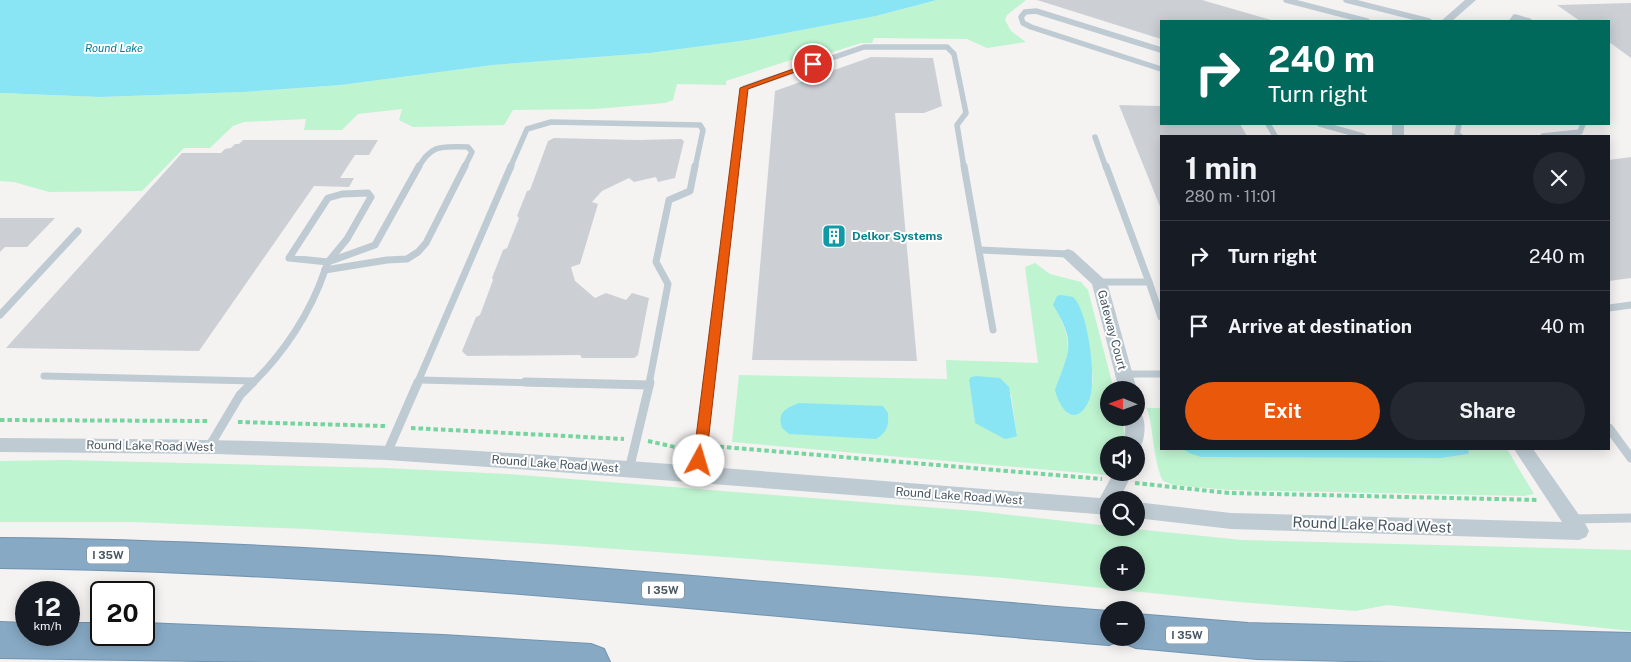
<!DOCTYPE html>
<html lang="en">
<head>
<meta charset="utf-8">
<style>
  :root { --surface:#171b24; --page:#242831; --text:#f1f3f6; --muted:#9ea1a6; --line:#363941; --accent:#ea580c }
  body { margin:0; font-family:"Public Sans",sans-serif; background:var(--page); color:var(--text); height:100vh; display:flex; flex-direction:column; font-size:19px; white-space:nowrap }
  * { box-sizing:border-box; margin:0 }
  p { font-size:16px; color:var(--muted) }
  .icon { flex:none; width:28px; height:28px; fill:none; stroke:currentColor; stroke-width:2; stroke-linecap:round; stroke-linejoin:round }
  .map { position:relative; flex:1; overflow:hidden }
  .drawer { position:absolute; left:1160px; top:135px; width:450px; height:315px; display:flex; flex-direction:column; background:var(--surface); border-radius:0px; box-shadow:0 2px 12px #0003 }
  .drawer>* { flex:none }
  .top-card { position:absolute; left:1160px; top:20px; width:450px; height:105px; border-radius:0px; box-shadow:0 2px 12px #0003; background:#00695c; color:#fff; overflow:hidden }
  .needle { width:32px; rotate:271deg }
  .controls { position:absolute; left:1100px; top:381px; display:grid; gap:10px }
  .controls a { display:grid; place-items:center; width:45px; height:45px; border-radius:50%; background:var(--surface); box-shadow:0 2px 12px #0003; font-size:25px }
  .speed { position:absolute; left:15px; top:581px; display:flex; gap:10px; font-size:25px; font-weight:700; text-align:center }
  .speed>* { display:grid; place-content:center; width:65px; height:65px; border-radius:50%; background:var(--surface); box-shadow:0 2px 12px #0003; line-height:1 }
  .speed small { font-size:12px; font-weight:400 }
  .speed .limit { border:2px solid #111; border-radius:8px; background:#fff; color:#111 }
  .pin { position:absolute; display:grid; place-items:center; width:42px; height:42px; color:#fff; margin:-21px; border:2px solid #fff; border-radius:50%; box-shadow:0 1px 5px #0007 }
  .me { position:absolute; width:55px; margin:-28px; rotate:6deg; stroke-linejoin:round; filter:drop-shadow(0 0 4px #0008) }
  .turn { display:flex; align-items:center; gap:18px; height:105px; padding:0 25px; font-size:22px }
  .turn .icon { width:65px; height:65px; stroke-width:2.5 }
  .turn b { display:block; font-size:35px; line-height:42px }
  .round { display:grid; place-items:center; flex:none; width:52px; height:52px; border-radius:26px; background:var(--page) }
  .headline { display:flex; align-items:center; justify-content:space-between; height:85px; padding:0 25px }
  h1 { font-size:30px; font-weight:700; line-height:38px }
  .cta { display:flex; gap:10px; margin-top:auto; padding:10px 25px }
  .cta a { flex:1; height:58px; border-radius:30px; background:var(--accent); color:#fff; font-size:20px; font-weight:700; line-height:58px; text-align:center }
  .cta a+a { background:var(--page); color:var(--text) }
  ul { padding:0; list-style:none }
  li { display:flex; align-items:center; gap:15px; height:70px; padding:0 25px; border-top:1px solid var(--line) }
  li div { flex:1 }
  li b { display:block; font-size:19px }
  li em { font-style:normal }
  .map>svg:first-child { display:block }
  .green { fill:#bff4d0; fill-rule:evenodd }
  .water { fill:#89e5f4 }
  .building { fill:#ccd0d5 }
  .lines { fill:none; stroke-linecap:round; stroke-linejoin:round }
  .motorway-casing { stroke:#7294b0; stroke-width:2 }
  .path { stroke:#74d59f; stroke-width:4; stroke-dasharray:4.5 3; stroke-linecap:butt }
  .service-far2 { stroke:#bfcbd3; stroke-width:5.5 }
  .service-far1 { stroke:#bfcbd3; stroke-width:7 }
  .service { stroke:#bfcbd3; stroke-width:9 }
  .minor { fill:#bfcbd3; fill-rule:evenodd }
  .motorway { fill:#87a9c4; fill-rule:evenodd }
  .route { fill:#ea580c; stroke:#983908 }
  .labels { text-anchor:middle; stroke-width:4; stroke-linejoin:round; paint-order:stroke }
  .far-water-label { font-size:11px; font-style:italic; fill:#047e92; stroke:#fff }
  .shield { fill:#fff; stroke:#7f8991; stroke-width:1 }
  .shield-label { font-size:11px; font-weight:bold; fill:#485762 }
  .culture-label { font-size:12px; font-weight:bold; fill:#0d838f; stroke:#fff; text-anchor:start }
  .street-label { font-size:12px; fill:#485762; stroke:#fff }
  .near-street-label { font-size:15px; fill:#485762; stroke:#fff }
</style>
</head>
<body>
<div class="map">
<svg width="1631" height="662" viewBox="0 0 1631 662">
  <rect width="100%" height="100%" fill="#f5f2f2"/>
  <g class="green">
    <path d="M937,0h89l-19,15 -2,5 6,11 15,11 -39,6 -20,-9 -93,-1 -2,5h-11l-63,20 -7,-3 -65,21v4l-49,-1 -4,16 -8,3 -70,6 -82,1 -9,15 -91,2 -14,-7 3,-11 -44,5 -16,16h-38l2,-11 -62,3 -11,4 -23,22h-26l-42,43 -93,1 -35,-10 -14,-1v-88l100,4 144,-5 97,-7 152,-20 157,-12 98,-13 128,-24z"/>
    <path d="M1035,263l15,11 31,8 7,8 26,100h-5v28h13l4,27h-17v27l20,1 -11,3 -386,-34 7,-67 208,4 -1,-19 92,3 -13,-96zM1053,305l36,38 4,36 -3,18 -14,17h-8l-11,-29c15,-34 15,-48 -4,-80zM969,380l42,14 6,42 -2,1 -40,-14z"/>
    <path d="M1147,408h14v41h22l6,4 253,5 26,-4 -1,-5h40l27,45 -10,2 -296,-6 -54,-5 -11,-4c-10,-20 -9,-50 -16,-73z"/>
    <path d="M65,460l321,8 121,6 469,37 133,15v2h17l116,12 389,10v81l-244,-26 -31,6 -117,-9 -235,-24 -442,-33 -256,-16 -173,-7h-133v-61zM1109,555h27v27h-27z"/>
  </g>
  <g class="water">
    <path d="M0,0h937l-61,16 -128,24 -98,13 -157,12 -152,20 -97,7 -144,5 -100,-4z"/>
    <path d="M1061,295l12,2c15,13 24,82 17,101 -12,30 -29,16 -35,-8 14,-39 22,-46 -2,-85l4,-9z"/>
    <path d="M976,376l24,2 9,9 8,49 -2,1 -10,2 -30,-16 -6,-43 2,-3z"/>
    <path d="M799,403l84,3 5,7c1,13 -1,19 -12,26l-87,-5 -7,-6c-5,-15 3,-20 17,-25z"/>
    <path d="M1183,449h284l2,2 -1,3 -26,4 -241,-1 -12,-4z"/>
  </g>
  <g class="building">
    <path d="M1037,0h165l73,21h-114v18z"/>
    <path d="M1631,3v55l-22,-16v-21h-29l-23,-16z"/>
    <path d="M871,57l62,1 9,48 -18,7h-29l22,248 -165,-1 23,-269z"/>
    <path d="M1119,105l42,1v18h79l7,12h-86v73z"/>
    <path d="M554,138l84,2 43,-1 3,2 -9,37 -17,4 -2,-5 -22,5 -5,-4 -27,13 -10,11 6,2 -18,60 -9,3 4,14 20,17 11,-5 20,7 6,-7 17,5 -11,57 -4,3h-52l-2,-3 -113,1 -5,-5 14,-34 4,-2 13,-35 -1,-2 11,-28 4,-2 12,-30 -2,-2 10,-25 3,-1 18,-49z"/>
    <path d="M243,140h135l-9,15h-14l-15,23h14l-5,9 -35,-1 -115,165 -193,-3 176,-195h39l4,-4 6,-1 4,-4h4z"/>
    <path d="M1631,157v121l-22,3v-121z"/>
    <path d="M0,218h55l-28,29h-22l-5,5z"/>
  </g>
  <g class="lines">
    <g class="motorway-casing">
      <g id="motorway">
        <path d="M0,538c371,3 739,44 1109,73v27h27v-24l112,9 383,10v29h-237l-137,-3 -121,-11 -13,-5 -1,-3 -13,5c-369,-30 -738,-73 -1109,-77z"/>
        <path d="M0,622l26,1v12h43v-12h32v12h43v-12l299,12 148,9 13,5 6,13h-344l-266,-4z"/>
      </g>
    </g>
    <g class="path">
      <path d="M0,420l210,1"/>
      <path d="M238,422l147,4"/>
      <path d="M411,428l213,11"/>
      <path d="M648,441l27,6h13"/>
      <path d="M712,446l390,33"/>
      <path d="M1135,483l94,10 310,7"/>
    </g>
    <g class="service-far2">
      <path d="M1286,0l81,21"/>
      <path d="M1346,0l83,21"/>
      <path d="M1512,21l3,-4 14,4"/>
      <path d="M1161,50l-125,-39 -11,1 -4,5 2,6 8,4 130,42"/>
      <path d="M1268,124l7,12"/>
      <path d="M1320,124l43,12"/>
      <path d="M1459,124l-2,10 3,2"/>
      <path d="M1543,136l37,-4 3,-8"/>
      <path d="M1095,137l11,31"/>
      <path d="M418,168c14,-25 24,-21 50,-21l4,5 -8,16"/>
      <path d="M510,168l17,-39 24,-7 149,3 3,5 -8,38"/>
      <path d="M735,168l9,-80 120,-41h83l7,7 12,59 -9,12 7,43"/>
    </g>
    <g class="service-far1">
      <path d="M964,166l29,164"/>
      <path d="M368,193l3,4 -24,42 -19,23 -39,-4 39,-60 14,-4z"/>
      <path d="M980,250l88,4"/>
      <path d="M328,262l47,-17 44,-79"/>
      <path d="M325,270l3,-8"/>
      <path d="M325,270l62,-10 20,-1 11,-7 8,-9 39,-77"/>
      <path d="M1099,282h50l-43,-116"/>
      <path d="M1149,282l12,35"/>
      <path d="M1609,308l22,-3"/>
      <path d="M0,315l78,-84"/>
      <path d="M1124,374h37"/>
      <path d="M44,376l210,5"/>
      <path d="M420,380l162,4"/>
      <path d="M252,384c32,-31 59,-72 73,-114"/>
      <path d="M417,384l94,-218"/>
      <path d="M649,384l19,-100 -12,-22 13,-62 21,-9 5,-25"/>
      <path d="M709,384l26,-218"/>
    </g>
    <g class="service">
      <path d="M525,382l124,3"/>
      <path d="M1609,428l22,30"/>
      <path d="M209,447l31,-52 13,-13"/>
      <path d="M387,453l31,-71"/>
      <path d="M629,470l21,-88"/>
      <path d="M698,476l11,-94"/>
      <path d="M1573,519l58,-1"/>
    </g>
    <g class="minor">
      <path d="M1465,0h11l-24,21h-11z"/>
      <rect x="1392" y="124" width="12" height="12"/>
      <path d="M1068,249l5,2 34,31 30,108 -1,1 -17,-1 -27,-106 -29,-27 -2,-3 2,-3z"/>
      <path d="M1136,411l5,2c6,10 4,27 -2,37l-3,1v-6h-12l2,-27h10z"/>
      <path d="M0,438c129,1 259,1 388,8 237,12 475,34 712,52l14,-26h19l-14,28h-10v15l-564,-44 -158,-11 -170,-6 -217,-2z"/>
      <path d="M1514,449h19l53,76 3,6 -3,6 -7,3 -348,-11 -95,-11v-16l95,11 331,9z"/>
    </g>
    <use href="#motorway" class="motorway"/>
  </g>
  <path class="route" d="M810,63l7,1 -69,25 -42,372 -2,4 -5,2 -4,-2 -2,-4 47,-373z"/>
  <defs>
    <g id="building-square" transform="scale(1.25)"><rect x="-9" y="-9" width="18" height="18" rx="4" fill="#0f9aa8" stroke="#fff"/><path d="M-4-6H4V6H1V3H-1V6H-4ZM-2.5-4.3h1.7v1.8h-1.7ZM.8-4.3h1.7v1.8H.8ZM-2.5-1h1.7V.8h-1.7ZM.8-1h1.7V.8H.8Z" fill="#fff"/></g>
  </defs>
  <g fill-rule="evenodd">
    <use href="#building-square" x="834" y="236"/>
  </g>
  <g class="labels">
    <g class="far-water-label">
      <text x="114" y="52">Round Lake</text>
    </g>
    <g class="shield">
      <rect x="87" y="546.5" width="42" height="17" rx="4"/>
      <rect x="642" y="581.5" width="42" height="17" rx="4"/>
      <rect x="1166" y="626.5" width="42" height="17" rx="4"/>
    </g>
    <g class="shield-label">
      <text x="108" y="559">I 35W</text>
      <text x="663" y="594">I 35W</text>
      <text x="1187" y="639">I 35W</text>
    </g>
    <g class="culture-label">
      <text x="852" y="240">Delkor Systems</text>
    </g>
    <g class="street-label">
      <text transform="translate(1112 330) rotate(75)" y="4">Gateway Court</text>
      <text transform="translate(150 446) rotate(1)" y="4">Round Lake Road West</text>
      <text transform="translate(555 464) rotate(4)" y="4">Round Lake Road West</text>
      <text transform="translate(959 496) rotate(4)" y="4">Round Lake Road West</text>
    </g>
    <g class="near-street-label">
      <text transform="translate(1372 525) rotate(2)" y="5">Round Lake Road West</text>
    </g>
  </g>
</svg>
<div class="controls">
<a><svg class="needle" viewBox="-14 -14 28 28"><path d="M0-13l5 13h-10z" fill="#e53935"/><path d="M0 13l5-13h-10z" fill="#9ea1a6"/></svg></a>
<a><svg class="icon" aria-label="sound" viewBox="0 0 24 24"><path d="M4 9h4l5-4v14l-5-4H4zM17 9q2 3 0 6"/></svg></a>
<a><svg class="icon" aria-label="search" viewBox="0 0 24 24"><circle cx="10" cy="10" r="6"/><path d="M15 15l6 6"/></svg></a>
<a>+</a>
<a>−</a>
</div>
<div class="speed"><div>12<small>km/h</small></div><div class="limit">20</div></div>
<div class="pin" style="left:813px;top:64px;background:#d93025"><svg class="icon" aria-label="arrive" viewBox="0 0 24 24"><path d="M6 21V4h12l-3 4 3 4H6"/></svg></div>
<svg class="me" style="left:699px;top:461px" viewBox="-20 -20 40 40"><circle r="19" fill="#fff"/><path d="M0-13L10 11 0 6-10 11z" fill="#ea580c"/></svg>
<div class="top-card">
<div class="turn"><svg class="icon" aria-label="right" viewBox="0 0 24 24"><path d="M7 20v-9h11M14 6l5 5-5 5"/></svg><div><b>240 m</b>Turn right</div></div>
</div>
<section class="drawer">
<div class="headline"><div><h1>1 min</h1><p>280 m · 11:01</p></div><a class="round"><svg class="icon" aria-label="close" viewBox="0 0 24 24"><path d="M6 6l12 12M18 6L6 18"/></svg></a></div>
<ul>
<li><svg class="icon" aria-label="right" viewBox="0 0 24 24"><path d="M7 20v-9h11M14 6l5 5-5 5"/></svg><div><b>Turn right</b></div><em>240 m</em></li>
<li><svg class="icon" aria-label="arrive" viewBox="0 0 24 24"><path d="M6 21V4h12l-3 4 3 4H6"/></svg><div><b>Arrive at destination</b></div><em>40 m</em></li>
</ul>
<div class="cta"><a>Exit</a><a>Share</a></div>
</section>
</div>
</body>
</html>
